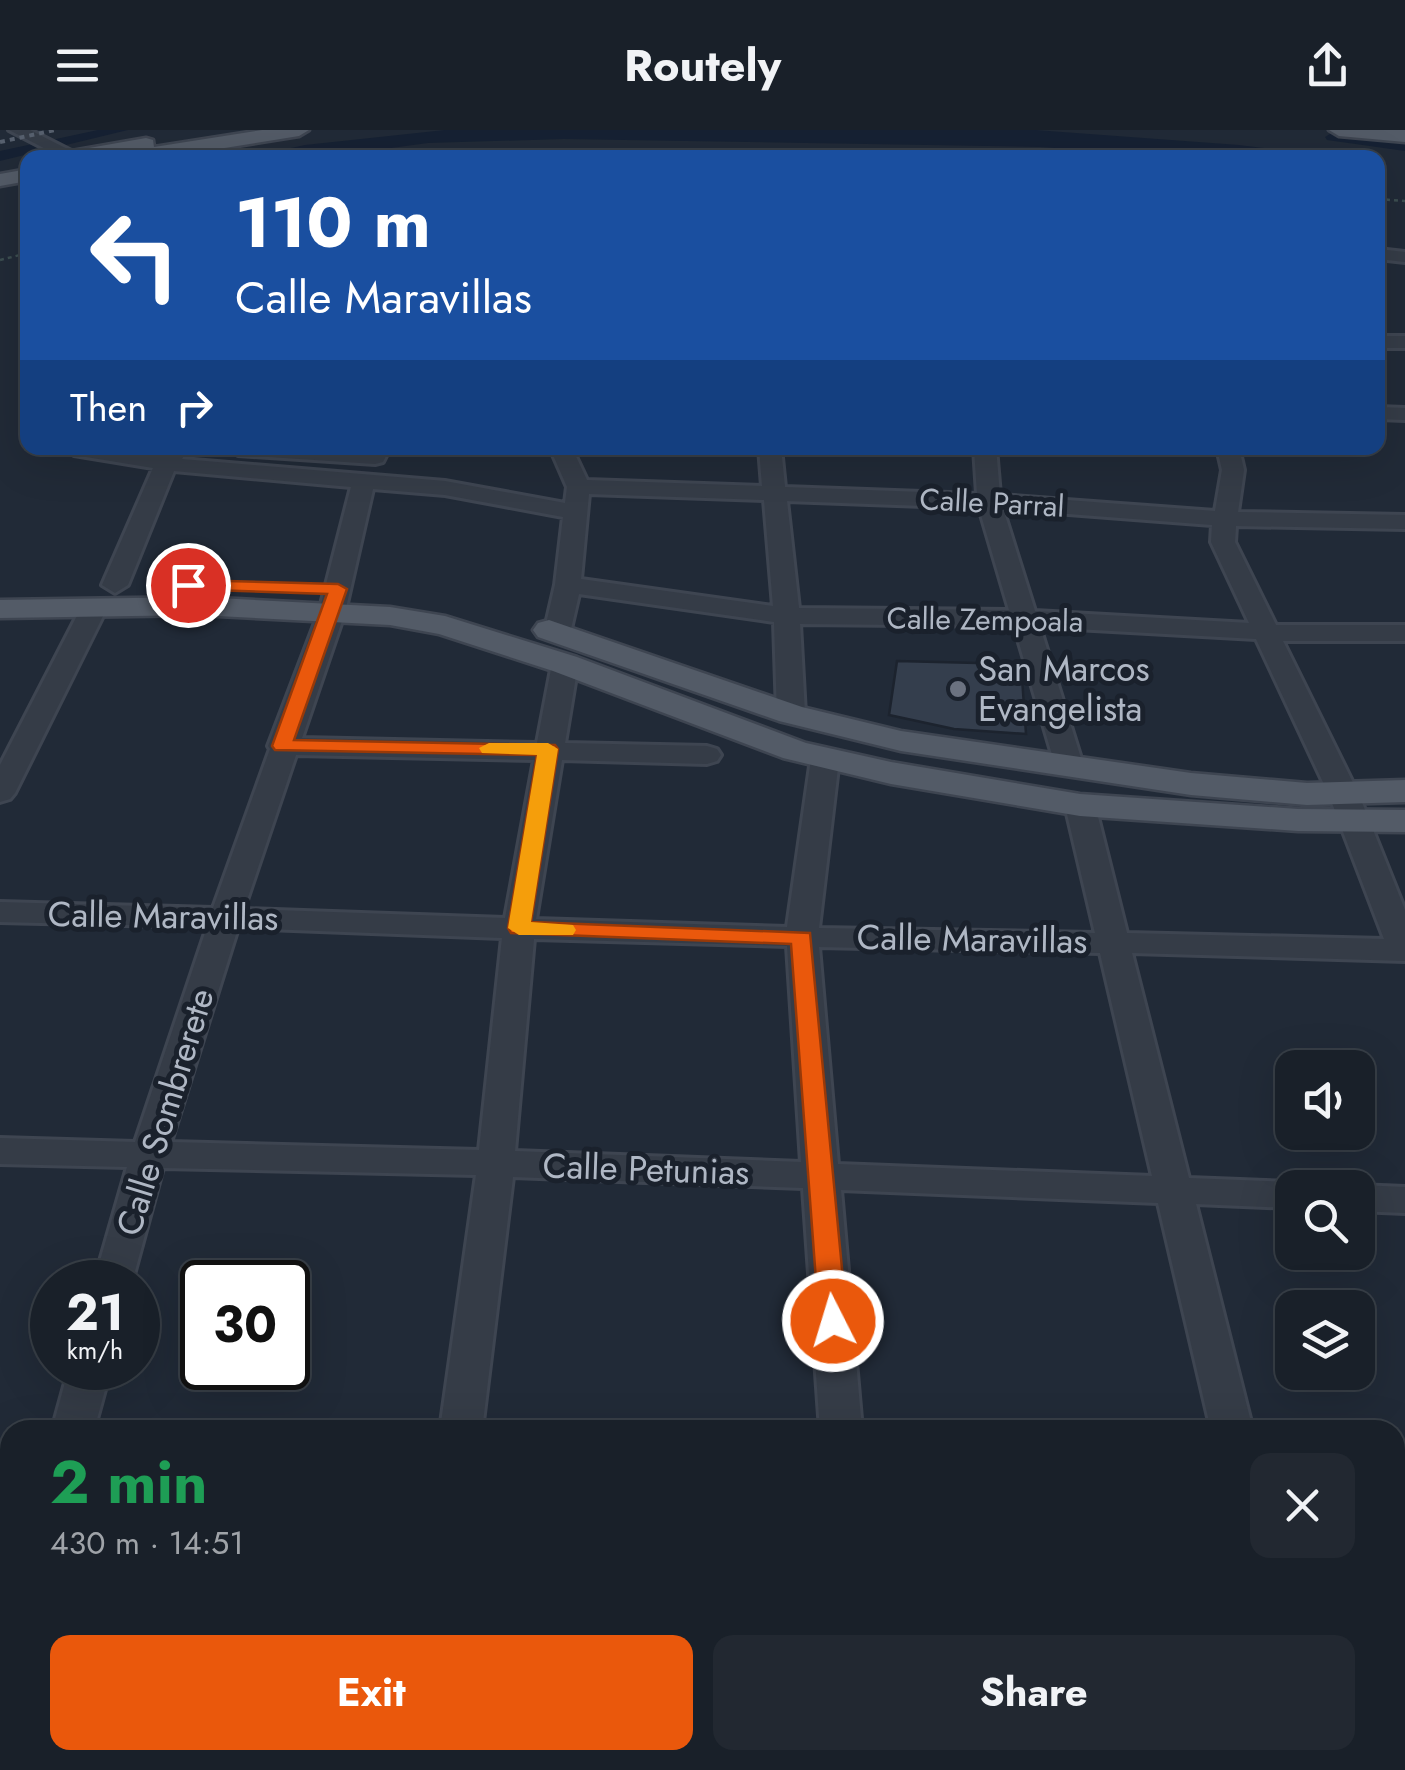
<!DOCTYPE html>
<html lang="en">
<head>
<meta charset="utf-8">
<style>
  :root { --surface:#192029; --page:#222831; --text:#f1f3f6; --muted:#9fa3a8; --line:#373e46; --accent:#ea580c }
  body { margin:0; font-family:Jost,sans-serif; background:var(--page); color:var(--text); height:100vh; display:flex; flex-direction:column; font-size:38px; white-space:nowrap }
  * { box-sizing:border-box; margin:0 }
  p { font-size:32px; color:var(--muted) }
  .icon { flex:none; width:55px; height:55px; fill:none; stroke:currentColor; stroke-width:2; stroke-linecap:round; stroke-linejoin:round }
  .map { position:relative; flex:1; overflow:hidden }
  .details { position:absolute; left:0px; top:1290px; width:1405px; height:350px; display:flex; flex-direction:column; background:var(--surface); border-radius:30px 30px 0 0; box-shadow:0 10px 40px #0002,0 0 0 2px var(--line) }
  .details>* { flex:none }
  .guide { position:absolute; left:20px; top:20px; width:1365px; height:305px; border-radius:20px; box-shadow:0 10px 40px #0002,0 0 0 2px var(--line); background:#1a4fa0; color:#fff; overflow:hidden }
  .fabs { position:absolute; left:1275px; top:920px; display:grid; gap:20px }
  .fabs a { display:grid; place-items:center; width:100px; height:100px; border-radius:20px; background:var(--surface); box-shadow:0 10px 40px #0002,0 0 0 2px var(--line); font-size:50px }
  .speed { position:absolute; left:30px; top:1130px; display:flex; gap:20px; font-size:50px; font-weight:700; text-align:center }
  .speed>* { display:grid; place-content:center; width:130px; height:130px; border-radius:50%; background:var(--surface); box-shadow:0 10px 40px #0002,0 0 0 2px var(--line); line-height:1 }
  .speed small { font-size:25px; font-weight:400 }
  .speed .limit { border:5px solid #111; border-radius:15px; background:#fff; color:#111 }
  .pin { position:absolute; display:grid; place-items:center; width:85px; height:85px; color:#fff; margin:-42px; border:5px solid #fff; border-radius:50%; box-shadow:0 2px 10px #0007 }
  .me { position:absolute; width:110px; margin:-55px; rotate:355deg; stroke-linejoin:round; filter:drop-shadow(0 0 8px #0008) }
  .turn { display:flex; align-items:center; gap:35px; height:210px; padding:0 50px; font-size:45px }
  .turn .icon { width:130px; height:130px; stroke-width:2.5 }
  .turn b { display:block; font-size:70px; line-height:85px }
  .then { display:flex; align-items:center; height:95px; padding:0 50px; background:#0003; gap:20px; font-size:38px }
  .round { display:grid; place-items:center; flex:none; width:105px; height:105px; border-radius:20px; background:var(--page) }
  .summary { display:flex; align-items:center; justify-content:space-between; height:170px; padding:0 50px }
  h1 { font-size:60px; font-weight:700; line-height:75px; color:#1e9e55 }
  .action { display:flex; gap:20px; margin-top:auto; padding:20px 50px }
  .action a { flex:1; height:115px; border-radius:20px; background:var(--accent); color:#fff; font-size:40px; font-weight:700; line-height:115px; text-align:center }
  .action a+a { background:var(--page); color:var(--text) }
  header { display:flex; justify-content:space-between; align-items:center; height:130px; padding:0 50px; background:var(--surface); font-size:45px; font-weight:700 }
  .map>svg:first-child { display:block }
  .water { fill:#162133 }
  .lines { fill:none; stroke-linecap:round; stroke-linejoin:round }
  .canal { fill:#162133; fill-rule:evenodd }
  .building { fill:#343e4d; stroke:#1c232e; stroke-width:2.5 }
  .minor-casing { stroke:#3e4551; stroke-width:6 }
  .major-casing { stroke:#3e4551; stroke-width:5 }
  .path { stroke:#3c4e50; stroke-width:2.5; stroke-dasharray:4 4; stroke-linecap:butt }
  .minor { fill:#353c47; fill-rule:evenodd }
  .major { fill:#535b67; fill-rule:evenodd }
  .rail { stroke:#57606e; stroke-width:4; stroke-dasharray:5 5; stroke-linecap:butt }
  .route { fill:#ea580c; stroke:#983908; stroke-width:2.5 }
  .slow { fill:#f59e0b }
  .worship-dot { fill:#6b7280; stroke:#1a212c; stroke-width:4 }
  .labels { text-anchor:middle; stroke-width:10; stroke-linejoin:round; paint-order:stroke }
  .far-street-label { font-size:30px; fill:#afb7c4; stroke:#1a212c }
  .poi-label { font-size:35px; fill:#afb7c4; stroke:#1a212c; text-anchor:start }
  .street-label { font-size:35px; fill:#afb7c4; stroke:#1a212c }
</style>
</head>
<body>
<header><svg class="icon" aria-label="menu" viewBox="0 0 24 24"><path d="M4 6h16M4 12h16M4 18h16"/></svg>Routely<svg class="icon" aria-label="share" viewBox="0 0 24 24"><path d="M12 15V3M7 8l5-5 5 5M5 13v7h14v-7"/></svg></header>
<div class="map">
<svg width="1405" height="1640" viewBox="0 0 1405 1640">
  <rect width="100%" height="100%" fill="#212a37"/>
  <path class="water" d="M445,0h590l204,15 100,12 -146,1 -152,-11 -477,-8 -136,4 -103,14h-76l56,-12z"/>
  <g class="lines">
    <g class="canal">
      <path d="M98,0h30l-128,31v-10z"/>
      <path d="M1333,2l72,9v10l-78,-11 -2,-3z"/>
    </g>
  </g>
  <path class="building" d="M897,531l124,3 5,70 -72,-5 -65,-14z"/>
  <g class="lines">
    <g class="minor-casing">
      <g id="minor">
        <path d="M9,0h21l51,26 -18,2z"/>
        <path d="M1378,119l27,3v10l-27,-3z"/>
        <rect x="1378" y="206" width="27" height="12"/>
        <path d="M1378,277l27,1v12l-27,-1z"/>
        <path d="M63,318h47l50,8 8,-8h20l-6,11 263,22 120,22 2,-16 -17,-39h22l15,32 175,6 -3,-38h22l4,39 192,7 -3,-46h22l4,47 215,16 7,-41 -5,-22h22l5,22 -6,42 167,3v14l-169,-3 -1,16 41,83h129v16h-122l76,154 46,115v51l-273,-8 57,225 103,4 14,6h-14v20l-96,-4 57,226h-42l-53,-227 -317,-13 21,240h-42l-17,-242 -290,-11 -31,253h-42l36,-255 -313,-7 -31,114h-38l33,-115 -127,-3v-26l135,4 72,-215 -207,-5v-20l213,6 57,-159 -2,-3 51,-134 32,-125 -177,-16 -46,114 -13,8 -13,-8 51,-117 -79,-13zM373,359l72,6 118,22 -8,68 -11,48 4,6 9,2 13,-8 9,-39 195,28 3,92 14,8 14,-8 -5,-90 214,2 42,142 4,6h20l4,-6 -44,-141 216,12 73,156 55,144 -257,-6 -32,-128 -5,-6h-20l-5,6 30,128 -276,-5 20,-169 -4,-6h-20l-4,6 -24,168 -251,-8 26,-159 145,4 10,-3 4,-6 -4,-6 -10,-3 -142,-3 13,-79 -13,-8 -13,8 -15,79 -235,-5 43,-126zM589,364l175,6 9,106 -192,-27zM787,371l192,7 30,102 -210,-2zM1003,379l209,16 -1,17 38,81 -214,-12zM296,625l238,5 -29,158 -261,-9zM238,798l264,10 -23,212 -308,-8zM534,809l253,7 14,216 -286,-11zM819,817l281,6 52,223 -314,-12z"/>
        <path d="M227,318l140,2 23,-2 -7,14 -8,2 -137,-9z"/>
        <path d="M94,470l13,8 -92,185 -5,6 -10,3v-37l81,-157z"/>
        <path d="M1358,1055l47,2v26l-47,-2v-23h-10z"/>
        <path d="M69,1238h42l-17,62h-42z"/>
        <rect x="0" y="1321" width="10" height="36"/>
        <path d="M1395,1378l10,1v38l-10,-1z"/>
        <path d="M10,1494v72l-10,3v-71z"/>
        <path d="M394,1630h50l-1,10h-50z"/>
        <path d="M853,1630h50l1,10h-50z"/>
        <path d="M1284,1630h50l2,10h-50z"/>
      </g>
    </g>
    <g class="major-casing">
      <g id="major">
        <path d="M262,0h47l-10,6 -137,22h-106l10,-6 80,-14 7,2 1,7z"/>
        <path d="M1329,0h76v12l-66,-6z"/>
        <path d="M28,39v12l-28,5v-12z"/>
        <path d="M199,467l191,10 55,9 132,41 229,86 85,19 189,32 218,15 107,1v22l-107,-1 -218,-15 -189,-32 -108,-26 -230,-87 -114,-37 -49,-9 -191,-10 -199,3v-18z"/>
        <path d="M549,490l253,87 99,24 290,42 116,10 98,-3v22l-98,3 -116,-10 -290,-44 -122,-30 -241,-84 -5,-7 5,-7z"/>
      </g>
    </g>
    <g class="path">
      <path d="M1378,69l27,2"/>
      <path d="M0,130l28,-7"/>
    </g>
    <use href="#minor" class="minor"/>
    <use href="#major" class="major"/>
    <path class="rail" d="M0,12l55,-12"/>
  </g>
  <path class="route" d="M188,450l150,4 9,5 -53,151 261,5 3,4 -27,173 279,11 37,388 -4,7 -10,3 -10,-3 -4,-7 -28,-377 -280,-11 -3,-5 29,-173 -262,-5 -3,-4 55,-152 -146,-5v-7z"/>
  <path class="slow" d="M489,613h59l10,6 -27,173 42,3 3,5 -3,5h-54l-11,-7 29,-173 -55,-2 -3,-5z"/>
  <circle class="worship-dot" cx="958" cy="559" r="10"/>
  <g class="labels">
    <g class="far-street-label">
      <text transform="translate(992 373) rotate(3)" y="10">Calle Parral</text>
      <text transform="translate(985 490) rotate(1)" y="10">Calle Zempoala</text>
    </g>
    <g class="poi-label">
      <text x="978" y="551">San Marcos<tspan x="978" dy="40">Evangelista</tspan></text>
    </g>
    <g class="street-label">
      <text transform="translate(163 786) rotate(1)" y="12">Calle Maravillas</text>
      <text transform="translate(972 809) rotate(1)" y="12">Calle Maravillas</text>
      <text transform="translate(165 982) rotate(-73)" y="12">Calle Sombrerete</text>
      <text transform="translate(646 1039) rotate(2)" y="12">Calle Petunias</text>
    </g>
  </g>
</svg>
<div class="fabs">
<a><svg class="icon" aria-label="sound" viewBox="0 0 24 24"><path d="M4 9h4l5-4v14l-5-4H4zM17 9q2 3 0 6"/></svg></a>
<a><svg class="icon" aria-label="search" viewBox="0 0 24 24"><circle cx="10" cy="10" r="6"/><path d="M15 15l6 6"/></svg></a>
<a><svg class="icon" aria-label="layers" viewBox="0 0 24 24"><path d="M12 4l9 5-9 5-9-5zM3 14l9 5 9-5"/></svg></a>
</div>
<div class="speed"><div>21<small>km/h</small></div><div class="limit">30</div></div>
<div class="pin" style="left:188px;top:455px;background:#d93025"><svg class="icon" aria-label="arrive" viewBox="0 0 24 24"><path d="M6 21V4h12l-3 4 3 4H6"/></svg></div>
<svg class="me" style="left:833px;top:1191px" viewBox="-20 -20 40 40"><circle r="17" fill="#ea580c" stroke="#fff" stroke-width="3"/><path d="M0-11L8 9 0 5-8 9z" fill="#fff"/></svg>
<div class="guide">
<div class="turn"><svg class="icon" aria-label="left" viewBox="0 0 24 24"><path d="M17 20v-9H6M10 6l-5 5 5 5"/></svg><div><b>110 m</b>Calle Maravillas</div></div>
<div class="then">Then<svg class="icon" aria-label="right" viewBox="0 0 24 24"><path d="M7 20v-9h11M14 6l5 5-5 5"/></svg></div>
</div>
<section class="details">
<div class="summary"><div><h1>2 min</h1><p>430 m · 14:51</p></div><a class="round"><svg class="icon" aria-label="close" viewBox="0 0 24 24"><path d="M6 6l12 12M18 6L6 18"/></svg></a></div>
<div class="action"><a>Exit</a><a>Share</a></div>
</section>
</div>
</body>
</html>
